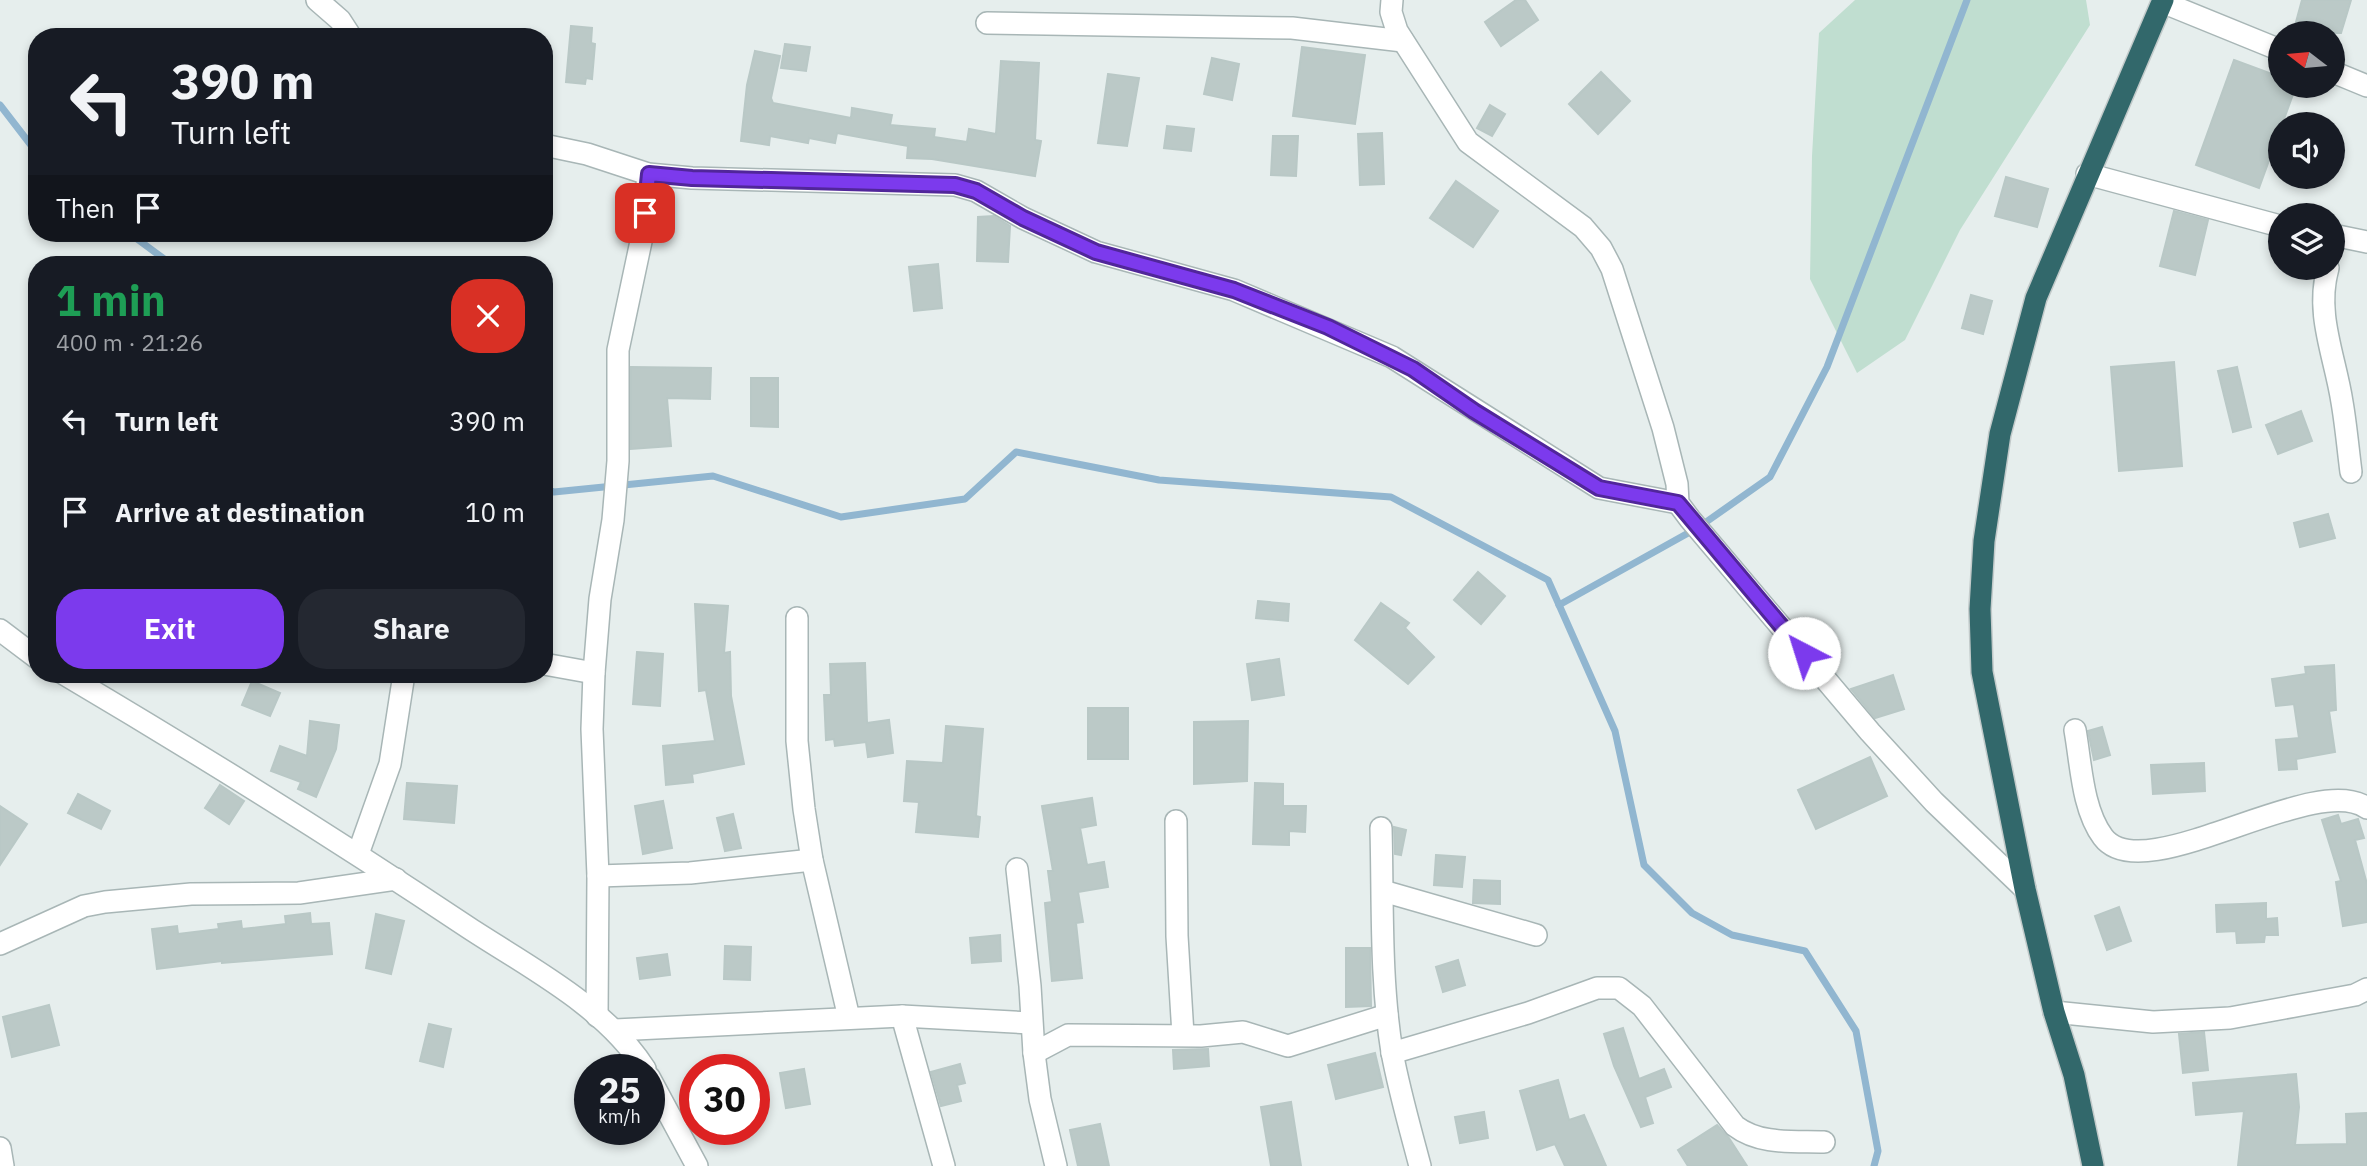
<!DOCTYPE html>
<html lang="en">
<head>
<meta charset="utf-8">
<style>
  :root { --surface:#171b24; --page:#242831; --text:#f1f3f6; --muted:#9ea1a6; --accent:#7c3aed }
  body { margin:0; font-family:"IBM Plex Sans",sans-serif; background:var(--page); color:var(--text); height:100vh; display:flex; flex-direction:column; font-size:26px; white-space:nowrap }
  * { box-sizing:border-box; margin:0 }
  p { font-size:23px; color:var(--muted) }
  .icon { flex:none; width:38px; height:38px; fill:none; stroke:currentColor; stroke-width:2; stroke-linecap:round; stroke-linejoin:round }
  .map { position:relative; flex:1; overflow:hidden }
  .side { position:absolute; left:28px; top:256px; width:525px; height:427px; display:flex; flex-direction:column; background:var(--surface); border-radius:28px; box-shadow:0 4px 10px #0003 }
  .side>* { flex:none }
  .banner { position:absolute; left:28px; top:28px; width:525px; height:214px; border-radius:28px; box-shadow:0 4px 10px #0003; background:#171b24; color:var(--text); overflow:hidden }
  .needle { width:46px; rotate:286deg }
  .tools { position:absolute; left:2268px; top:21px; display:grid; gap:14px }
  .tools a { display:grid; place-items:center; width:77px; height:77px; border-radius:50%; background:var(--surface); box-shadow:0 4px 10px #0003; font-size:35px }
  .speed { position:absolute; left:574px; top:1054px; display:flex; gap:14px; font-size:35px; font-weight:700; text-align:center }
  .speed>* { display:grid; place-content:center; width:91px; height:91px; border-radius:50%; background:var(--surface); box-shadow:0 4px 10px #0003; line-height:1 }
  .speed small { font-size:18px; font-weight:400 }
  .speed .limit { border:10px solid #d22; background:#fff; color:#111 }
  .pin { position:absolute; display:grid; place-items:center; width:60px; height:60px; color:#fff; margin:-30px; border-radius:14px; box-shadow:0 4px 10px #0006 }
  .me { position:absolute; width:77px; margin:-38px; rotate:320deg; stroke-linejoin:round; filter:drop-shadow(0 0 5px #0008) }
  .turn { display:flex; align-items:center; gap:24px; height:147px; padding:0 28px; font-size:32px }
  .turn .icon { width:91px; height:91px; stroke-width:2.5 }
  .turn b { display:block; font-size:49px; line-height:60px }
  .then { display:flex; align-items:center; height:66px; padding:0 28px; background:#0003; gap:14px; font-size:26px }
  .round { display:grid; place-items:center; flex:none; width:74px; height:74px; border-radius:28px; background:var(--page) }
  .head { display:flex; align-items:center; justify-content:space-between; height:119px; padding:0 28px }
  h1 { font-size:42px; font-weight:700; line-height:52px; color:#1e9e55 }
  .primary-button { display:flex; gap:14px; margin-top:auto; padding:14px 28px }
  .primary-button a { flex:1; height:80px; border-radius:28px; background:var(--accent); color:#fff; font-size:28px; font-weight:700; line-height:80px; text-align:center }
  .primary-button a+a { background:var(--page); color:var(--text) }
  ul { padding:0; list-style:none }
  li { display:flex; align-items:center; gap:21px; height:91px; padding:0 28px }
  li div { flex:1 }
  li b { display:block; font-size:26px }
  li em { font-style:normal }
  .map>svg:first-child { display:block }
  .green { fill:#c0ded0 }
  .lines { fill:none; stroke-linecap:round; stroke-linejoin:round }
  .stream { stroke:#91b6d0; stroke-width:7 }
  .building { fill:#bbc9c7; stroke:#b9c8c6; stroke-width:2 }
  .street-casing { stroke:#a8b6b6; stroke-width:24 }
  .highway-casing { stroke:#c2caca; stroke-width:24 }
  .street { stroke:#fff; stroke-width:21 }
  .highway { stroke:#32686b; stroke-width:21 }
  .route-casing { stroke:#51269a; stroke-width:18 }
  .route { stroke:#7c3aed; stroke-width:12 }
</style>
</head>
<body>
<div class="map">
<svg width="2367" height="1166" viewBox="0 0 2367 1166">
  <rect width="100%" height="100%" fill="#e6eeed"/>
  <path class="green" d="M1855,0h231l4,25 -130,205 -55,110 -48,33 -47,-94 2,-123 7,-123z"/>
  <g class="lines">
    <g class="stream">
      <path d="M0,105l37,48"/>
      <path d="M129,233l42,31"/>
      <path d="M544,488l10,4 159,-16 128,41 124,-18 51,-47 143,28 232,17 157,83 67,151 29,134 48,48 40,22 73,16 51,80 22,120 -4,15"/>
      <path d="M1559,605l140,-78 71,-50 57,-110 140,-367"/>
    </g>
  </g>
  <g class="building">
    <path d="M1516,0h9l13,20 -37,26 -16,-24z"/>
    <path d="M2302,0h49l-10,33h-48z"/>
    <path d="M571,26l21,2 -1,15 4,1 -3,35 -6,-1 -1,6 -19,-2z"/>
    <path d="M785,44l25,3 -4,24 -25,-3z"/>
    <path d="M1302,47l63,8 -10,69 -62,-8z"/>
    <path d="M755,51l25,5 -9,42 2,5 78,15 1,-10 40,7 -2,10 45,4 -1,8 33,5 2,-13 27,5 5,-73 38,2 -4,77 6,1 -6,35 -103,-17 -25,-1 1,-12 -71,-13 -2,10 -26,-5 -1,5 -38,-7 -1,9 -28,-4 6,-56z"/>
    <path d="M1212,58l27,6 -7,36 -28,-6z"/>
    <path d="M2234,60l46,17v9h16l-37,102 -63,-23z"/>
    <path d="M1601,72l29,29 -32,33 -29,-30z"/>
    <path d="M1108,74l31,4 -12,68 -29,-3z"/>
    <path d="M1490,105l15,9 -13,22 -15,-8z"/>
    <path d="M1167,126l27,3 -3,22 -27,-3z"/>
    <path d="M1382,133l2,51 -24,1 -2,-51z"/>
    <path d="M1273,136h25l-2,40 -25,-1z"/>
    <path d="M2006,177l42,12 -11,38 -42,-11z"/>
    <path d="M1456,181l42,30 -25,36 -43,-29z"/>
    <path d="M2174,211l34,9 -13,55 -35,-9z"/>
    <path d="M994,216l16,10 -2,36 -31,-1 1,-44z"/>
    <path d="M938,264l4,44 -28,3 -5,-44z"/>
    <path d="M1971,295l21,6 -9,33 -21,-6z"/>
    <path d="M2174,362l8,104 -63,5 -8,-104z"/>
    <path d="M631,367l80,1 -1,31 -43,-1 4,48 -40,3z"/>
    <path d="M2237,367l14,60 -18,5 -15,-61z"/>
    <path d="M751,378h27v49l-27,-1z"/>
    <path d="M2301,411l11,30 -34,13 -12,-29z"/>
    <path d="M2328,514l7,24 -35,9 -6,-24z"/>
    <path d="M1478,572l27,24 -24,28 -27,-24z"/>
    <path d="M1258,601l31,3 -1,17 -32,-3z"/>
    <path d="M1381,603l28,20 -4,5 29,29 -26,27 -53,-44z"/>
    <path d="M695,604l33,2 -4,47 6,-1 1,44 13,68 -52,10 1,8 -27,3 -3,-39 52,-5 -9,-51 -7,1z"/>
    <path d="M637,652l26,2 -3,52 -27,-2z"/>
    <path d="M1279,659l5,36 -32,5 -5,-36z"/>
    <path d="M865,663l2,60 22,-3 4,33 -25,4 -2,-15 -31,4 -1,-7 -8,1 -2,-45h7l-1,-31z"/>
    <path d="M2334,665l2,45 -7,1 6,41 -39,7 1,10 -18,1 -3,-30 23,-2 -5,-34 -18,2 -4,-27 34,-5 -1,-7z"/>
    <path d="M1893,675l11,34 -29,9 -24,-29z"/>
    <path d="M252,681l28,12 -10,23 -28,-11z"/>
    <rect x="1088" y="708" width="40" height="51"/>
    <path d="M310,721l29,4 -3,24 -20,48 -18,-8 3,-7 -30,-11 9,-25 27,10z"/>
    <path d="M1248,721l-1,60 -53,3v-62z"/>
    <path d="M946,726l37,3 -7,87 4,1 -2,20 -62,-5 3,-30 -15,-1 3,-40 36,2z"/>
    <path d="M2102,727l8,28 -16,5 -6,-29z"/>
    <path d="M1870,757l17,39 -71,33 -18,-39z"/>
    <path d="M2204,763l1,28 -52,3 -2,-29z"/>
    <path d="M407,783l50,3 -3,37 -50,-4z"/>
    <path d="M1255,783l28,1v22h23l-1,26 -16,-1v14l-36,-1z"/>
    <path d="M220,785l24,16 -15,23 -24,-16z"/>
    <path d="M78,794l32,17 -9,18 -33,-16z"/>
    <path d="M1092,798l4,27 -16,3 7,37 17,-3 4,25 -30,5 5,30 -7,1 6,55 -30,3 -7,-78 7,-1 -4,-31h5l-11,-65z"/>
    <path d="M663,801l9,47 -29,6 -8,-48z"/>
    <path d="M0,806l27,18 -27,41z"/>
    <path d="M733,814l8,34 -16,3 -8,-33z"/>
    <path d="M2338,815l3,9 17,-5 6,19 -9,2 12,44v38l-24,4 -7,-44 5,-1 -19,-61z"/>
    <path d="M1394,827l12,3 -5,25 -6,-1z"/>
    <path d="M1436,855l29,2 -3,30 -28,-2z"/>
    <path d="M1474,880l26,1v23l-27,-1z"/>
    <path d="M2266,903v16l11,-1 1,17h-13l-1,7 -27,1 -1,-12 -19,1 -1,-27z"/>
    <path d="M2119,907l12,34 -24,9 -12,-34z"/>
    <path d="M310,913l1,11 18,-1 3,31 -110,9v-2l-65,8 -5,-40 25,-3 1,8 41,-5 -1,-5 23,-3 1,8 44,-5 -1,-8z"/>
    <path d="M376,914l28,7 -13,53 -25,-6z"/>
    <path d="M1000,935l1,26 -29,2 -2,-25z"/>
    <path d="M725,946l26,1 -1,33 -26,-1z"/>
    <path d="M1346,948h24l1,58 -25,1z"/>
    <path d="M667,954l3,21 -30,4 -3,-21z"/>
    <path d="M1458,960l7,25 -22,7 -7,-25z"/>
    <path d="M49,1005l10,40 -47,12 -9,-40z"/>
    <path d="M429,1024l22,5 -8,38 -23,-6z"/>
    <path d="M1623,1028l16,51 25,-10 7,18 -26,10 8,26 -12,4 -27,-61 -10,-32z"/>
    <path d="M2204,1032l4,38 -25,3 -4,-39z"/>
    <path d="M1208,1049l1,17 -35,3 -1,-19z"/>
    <path d="M1375,1053l8,34 -47,12 -8,-34z"/>
    <path d="M960,1064l5,19 -8,2 4,16 -20,5 -10,-34z"/>
    <path d="M804,1069l6,35 -24,4 -6,-35z"/>
    <path d="M2296,1074l3,33 -4,38 52,-1 -1,-30 21,-1v53h-129l6,-55 -48,4 -3,-32z"/>
    <path d="M1558,1080l11,40 15,-5 22,51h-41l-10,-22 -18,6 -17,-59z"/>
    <path d="M1291,1102l10,64h-30l-10,-59z"/>
    <path d="M1484,1112l4,26 -28,5 -5,-26z"/>
    <path d="M1100,1124l9,42h-31l-8,-36z"/>
    <path d="M1717,1125l12,13 18,28h-59l-10,-16z"/>
  </g>
  <g class="lines">
    <g class="street-casing">
      <g id="street">
        <path d="M317,0l23,20 11,17"/>
        <path d="M1392,0l-1,12 6,19 71,111 115,85 18,21 11,21 51,159 14,56 1,19 12,16 180,213 64,70 91,87"/>
        <path d="M2162,2l118,48"/>
        <path d="M987,23l305,5 111,13"/>
        <path d="M2333,72l34,14"/>
        <path d="M544,145l43,9 61,20 44,4 263,7 21,6 47,27 73,34 138,38 158,67 207,131 79,15"/>
        <path d="M2087,174l193,52"/>
        <path d="M2333,235l34,7"/>
        <path d="M2328,268c-13,46 7,88 14,134 4,23 6,47 9,70"/>
        <path d="M797,618v123l7,68 8,51 37,158"/>
        <path d="M0,630l37,28"/>
        <path d="M544,664l50,9"/>
        <path d="M64,674c137,81 272,165 405,254 61,40 136,78 176,141"/>
        <path d="M2075,730c6,33 7,79 28,107 40,54 211,-67 264,-29"/>
        <path d="M1176,821l1,115 6,99"/>
        <path d="M1381,828c2,75 -1,150 11,224 7,38 18,76 28,114"/>
        <path d="M358,854l32,-90 14,-90"/>
        <path d="M1017,869l13,117 4,67 6,46 16,67"/>
        <path d="M598,876l92,-3 122,-13"/>
        <path d="M1383,891l153,44"/>
        <path d="M0,944l84,-38 21,-4 86,-8 108,-1 97,-14"/>
        <path d="M2054,1012l99,10 77,-4 125,-23 12,-6"/>
        <path d="M597,1016l1,-140 -6,-147 2,-56 6,-74 13,-79 5,-59v-111l25,-118 5,-58"/>
        <path d="M902,1016l42,150"/>
        <path d="M615,1030l287,-14 129,7"/>
        <path d="M1034,1053l34,-18 133,1 42,-4 45,14 99,-31"/>
        <path d="M1392,1053l136,-40 69,-25h22l23,18 93,120c25,19 58,15 89,16"/>
        <path d="M649,1077l48,89"/>
        <path d="M0,1148l3,18"/>
      </g>
    </g>
    <g class="highway-casing">
      <path id="highway" d="M2093,1166l-19,-91 -20,-63 -29,-123 -43,-217 -2,-63 4,-68 16,-107 36,-136 127,-298"/>
    </g>
    <use href="#street" class="street"/>
    <use href="#highway" class="highway"/>
  </g>
  <g class="lines">
    <g class="route-casing">
      <path id="route" d="M645,213l4,-39 43,4 263,7 21,6 47,27 73,34 138,38 94,37 85,42 61,42 125,77 79,15 126,150"/>
    </g>
    <use href="#route" class="route"/>
  </g>
</svg>
<div class="tools">
<a><svg class="needle" viewBox="-14 -14 28 28"><path d="M0-13l5 13h-10z" fill="#e53935"/><path d="M0 13l5-13h-10z" fill="#9ea1a6"/></svg></a>
<a><svg class="icon" aria-label="sound" viewBox="0 0 24 24"><path d="M4 9h4l5-4v14l-5-4H4zM17 9q2 3 0 6"/></svg></a>
<a><svg class="icon" aria-label="layers" viewBox="0 0 24 24"><path d="M12 4l9 5-9 5-9-5zM3 14l9 5 9-5"/></svg></a>
</div>
<div class="speed"><div>25<small>km/h</small></div><div class="limit">30</div></div>
<div class="pin" style="left:645px;top:213px;background:#d93025"><svg class="icon" aria-label="arrive" viewBox="0 0 24 24"><path d="M6 21V4h12l-3 4 3 4H6"/></svg></div>
<svg class="me" style="left:1804px;top:653px" viewBox="-20 -20 40 40"><circle r="19" fill="#fff"/><path d="M0-13L10 11 0 6-10 11z" fill="#7c3aed"/></svg>
<div class="banner">
<div class="turn"><svg class="icon" aria-label="left" viewBox="0 0 24 24"><path d="M17 20v-9H6M10 6l-5 5 5 5"/></svg><div><b>390 m</b>Turn left</div></div>
<div class="then">Then<svg class="icon" aria-label="arrive" viewBox="0 0 24 24"><path d="M6 21V4h12l-3 4 3 4H6"/></svg></div>
</div>
<section class="side">
<div class="head"><div><h1>1 min</h1><p>400 m · 21:26</p></div><a class="round" style="background:#d93025;color:#fff"><svg class="icon" aria-label="close" viewBox="0 0 24 24"><path d="M6 6l12 12M18 6L6 18"/></svg></a></div>
<ul>
<li><svg class="icon" aria-label="left" viewBox="0 0 24 24"><path d="M17 20v-9H6M10 6l-5 5 5 5"/></svg><div><b>Turn left</b></div><em>390 m</em></li>
<li><svg class="icon" aria-label="arrive" viewBox="0 0 24 24"><path d="M6 21V4h12l-3 4 3 4H6"/></svg><div><b>Arrive at destination</b></div><em>10 m</em></li>
</ul>
<div class="primary-button"><a>Exit</a><a>Share</a></div>
</section>
</div>
</body>
</html>
